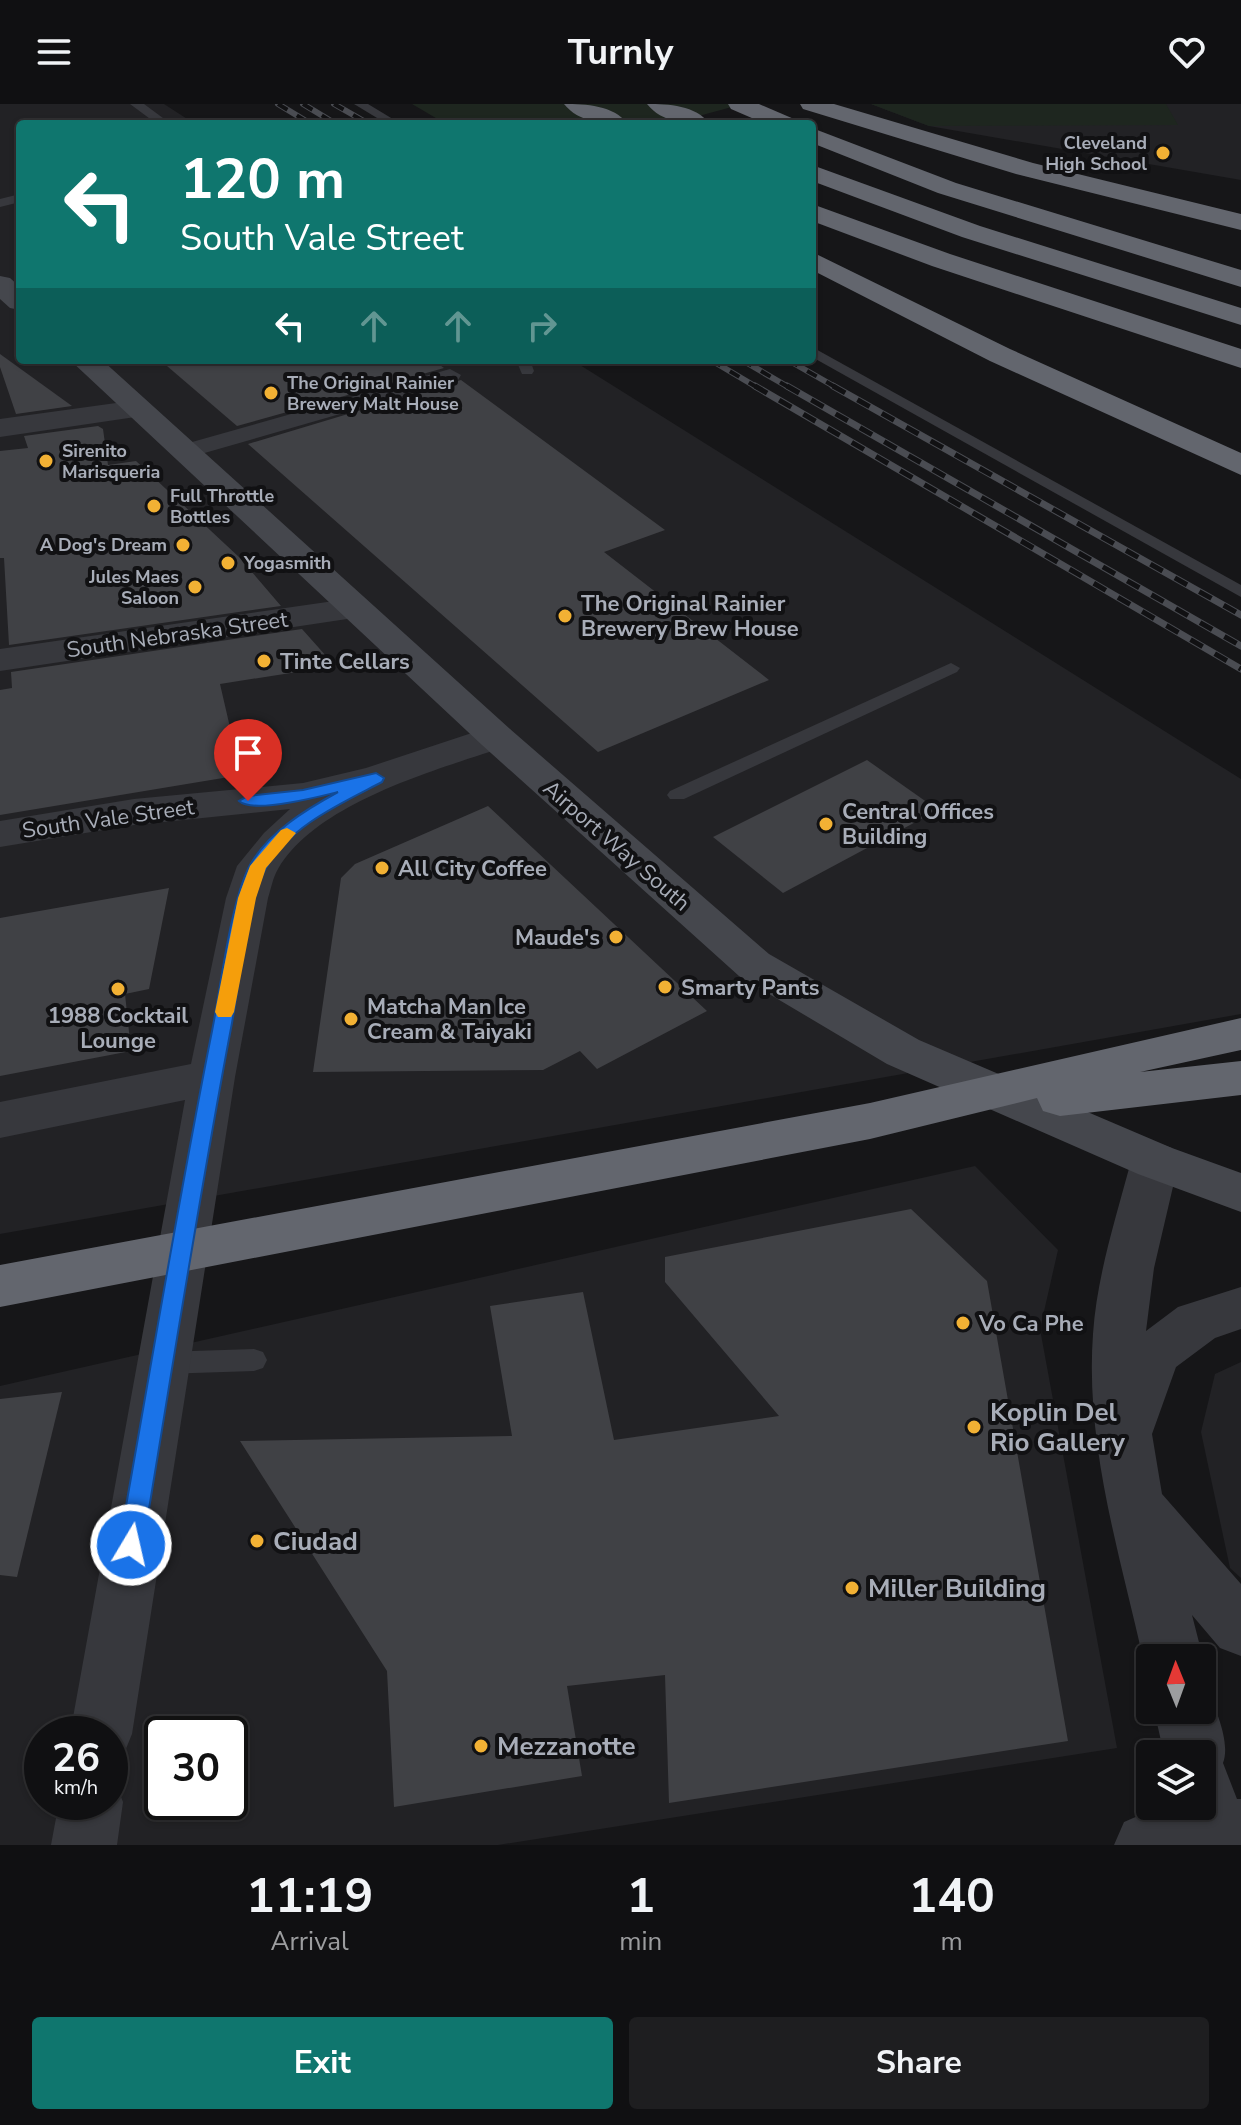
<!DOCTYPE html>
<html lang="en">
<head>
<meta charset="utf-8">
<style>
  :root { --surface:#101012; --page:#1e1e20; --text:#f1f3f6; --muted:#9c9d9f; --line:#303032; --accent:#0f766e }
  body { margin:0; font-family:"Nunito Sans",sans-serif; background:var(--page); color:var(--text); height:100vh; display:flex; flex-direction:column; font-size:30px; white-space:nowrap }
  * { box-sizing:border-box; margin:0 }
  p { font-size:26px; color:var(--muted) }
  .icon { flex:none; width:44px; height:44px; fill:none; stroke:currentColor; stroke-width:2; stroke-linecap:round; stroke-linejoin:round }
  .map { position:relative; height:1741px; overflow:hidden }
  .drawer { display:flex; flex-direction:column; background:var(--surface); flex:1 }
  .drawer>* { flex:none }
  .hud { position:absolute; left:16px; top:16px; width:800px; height:244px; border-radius:8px; box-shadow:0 2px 6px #0004,0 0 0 2px var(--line); background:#0f766e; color:#fff; overflow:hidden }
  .needle { width:52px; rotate:359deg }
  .fabs { position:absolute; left:1136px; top:1540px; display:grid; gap:16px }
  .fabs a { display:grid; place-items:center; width:80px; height:80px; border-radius:8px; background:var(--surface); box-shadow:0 2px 6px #0004,0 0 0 2px var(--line); font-size:40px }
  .speed { position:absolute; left:24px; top:1612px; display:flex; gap:16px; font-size:40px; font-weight:700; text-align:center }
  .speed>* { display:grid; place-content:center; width:104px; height:104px; border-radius:50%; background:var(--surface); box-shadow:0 2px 6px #0004,0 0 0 2px var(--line); line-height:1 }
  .speed small { font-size:20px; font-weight:400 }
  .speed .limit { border:4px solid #111; border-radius:12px; background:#fff; color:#111 }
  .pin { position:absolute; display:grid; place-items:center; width:68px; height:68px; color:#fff; margin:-82px -34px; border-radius:50% 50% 50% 0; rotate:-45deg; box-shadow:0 0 8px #0007 }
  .pin .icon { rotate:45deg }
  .me { position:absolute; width:88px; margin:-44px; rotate:9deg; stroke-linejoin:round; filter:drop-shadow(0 0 6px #0008) }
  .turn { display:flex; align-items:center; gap:28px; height:168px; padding:0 32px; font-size:36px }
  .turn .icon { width:104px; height:104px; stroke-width:2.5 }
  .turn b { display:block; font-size:56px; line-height:68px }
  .lanes { display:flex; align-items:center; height:76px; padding:0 32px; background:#0003; justify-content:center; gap:40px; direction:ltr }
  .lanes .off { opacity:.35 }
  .eta { display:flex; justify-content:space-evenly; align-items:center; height:136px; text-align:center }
  .eta b { font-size:48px; font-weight:700; line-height:56px }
  .primary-button { display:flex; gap:16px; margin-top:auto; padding:16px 32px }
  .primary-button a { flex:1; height:92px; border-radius:8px; background:var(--accent); color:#fff; font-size:32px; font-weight:700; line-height:92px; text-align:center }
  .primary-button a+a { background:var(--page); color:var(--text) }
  header { display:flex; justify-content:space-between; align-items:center; height:104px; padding:0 32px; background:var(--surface); font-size:36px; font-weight:700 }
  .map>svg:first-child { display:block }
  .built { fill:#222225; fill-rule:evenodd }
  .green { fill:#1e261f }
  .building { fill:#404145 }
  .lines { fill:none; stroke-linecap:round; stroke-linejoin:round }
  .service { fill:#37383d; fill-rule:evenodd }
  .pedestrian { fill:#37383d; fill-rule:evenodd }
  .minor { fill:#37383d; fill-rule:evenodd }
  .tertiary { fill:#37383d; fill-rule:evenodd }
  .secondary { fill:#45474d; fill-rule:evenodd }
  .motorway { fill:#63666e; fill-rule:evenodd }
  .rail-far1-casing { stroke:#4a4c52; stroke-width:6 }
  .rail-casing { stroke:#4a4c52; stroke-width:7 }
  .rail-far1 { stroke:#111113; stroke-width:4; stroke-dasharray:11; stroke-linecap:butt }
  .rail { stroke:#111113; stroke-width:5; stroke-dasharray:14; stroke-linecap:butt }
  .route { fill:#1a73e8; stroke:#114b97; stroke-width:2 }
  .slow { fill:#f59e0b }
  .poi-dot { fill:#f2b134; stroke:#111113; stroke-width:3 }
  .labels { text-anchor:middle; stroke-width:8; stroke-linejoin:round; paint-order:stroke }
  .far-poi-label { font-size:18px; font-weight:bold; fill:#a8adb8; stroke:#111113; text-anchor:start }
  .poi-label { font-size:22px; font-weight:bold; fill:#a8adb8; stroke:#111113; text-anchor:start }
  .street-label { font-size:22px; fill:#a8adb8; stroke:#111113 }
  .near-poi-label { font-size:26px; font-weight:bold; fill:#a8adb8; stroke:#111113; text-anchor:start }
</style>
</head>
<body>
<header><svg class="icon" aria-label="menu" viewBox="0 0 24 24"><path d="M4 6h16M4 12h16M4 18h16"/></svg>Turnly<svg class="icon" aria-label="heart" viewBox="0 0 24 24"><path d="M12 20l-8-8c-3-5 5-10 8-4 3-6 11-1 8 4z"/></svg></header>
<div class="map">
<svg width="1241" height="1741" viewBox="0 0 1241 1741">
  <rect width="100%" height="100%" fill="#161618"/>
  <g class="built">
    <path d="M0,0h164l31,20h-175v236h552l669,419v235l-1241,220z"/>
    <path d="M871,0h370v76l-312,-54z"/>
    <path d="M975,1062l83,84 -18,79 77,419 -619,97h-498v-459zM42,1630h68v68h-68zM162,1630h68v68h-68z"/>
    <path d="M1241,1258v216l-11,-10 -29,-136 14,-58z"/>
  </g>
  <g class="green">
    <path d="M412,0h331l-74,20h-223z"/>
    <path d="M871,0h295l12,21 -249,1z"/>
  </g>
  <g class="building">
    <path d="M0,250l72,52 -56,8 -16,-47z"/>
    <path d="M160,256h273l11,8 -207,58z"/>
    <path d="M461,276l204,150 -61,22 165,128 -171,72 -350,-308z"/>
    <path d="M98,322l5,3 5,36 28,-4 104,97 41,48 -272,39 -5,-87h-4v-107l28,-3 -4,-12z"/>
    <path d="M302,525l33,37 -115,18 21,91 -241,40v-125l12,-2 -1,-16z"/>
    <path d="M867,656l71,50 -155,83 -70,-56z"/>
    <path d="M488,702l219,205 -110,58 -17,-18 -37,19 -230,2 28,-194 14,-14z"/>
    <path d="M169,784l-20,101 -24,5 6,57 -131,25v-158z"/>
    <path d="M911,1105l76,72 81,460 -399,62 -4,-128 -98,11 15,90 -188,31 -7,-136 -147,-230 272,-5 -22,-130 93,-14 31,148 165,-24 -114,-134v-25z"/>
    <path d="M62,1288l-45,185 -17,-2v-176z"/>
  </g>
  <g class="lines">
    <g class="service">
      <path d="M130,0h14l27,20h-14z"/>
      <path d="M354,0h14l33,20h-14z"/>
      <path d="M20,90v8l-20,5v-8z"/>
      <path d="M812,243l429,238v12l-429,-240z"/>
      <path d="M516,256h14l4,11 -2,3h-10z"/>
      <path d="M951,559l9,5 -3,4 -273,127h-14l-3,-4 3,-4z"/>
      <path d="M254,1245l9,3 4,8 -4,8 -9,3 -91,3 -9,-3 -4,-8 4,-8 9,-3z"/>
    </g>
    <path class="pedestrian" d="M450,265l11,6 -3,5 -264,76h-16l-3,-5 3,-5z"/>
    <g class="minor">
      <path d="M138,296l11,3 4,6 -4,6 -149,22v-18z"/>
      <path d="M355,494l12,4 6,7 -6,7 -367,55v-22z"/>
      <path d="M496,621l14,4 5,8 -5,8c-70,24 -192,56 -232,124 -5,8 -7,20 -10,29l-33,179 -103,657 -9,22 -13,5v-27h-40l115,-634 -185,38v-36l191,-38 35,-166 11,-32 27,-33 26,-24 -156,16 -134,22v-26l134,-22 169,-16 63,-15z"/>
      <path d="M110,1674l4,1 9,23 -6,43h-66l8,-43h51z"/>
    </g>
    <g class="tertiary">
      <path d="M1155,1038l17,6 7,13 -25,107 -8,63 32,-24 63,-20v42l-26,9 -39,29 -24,67 10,60 79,90v72l-21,-8 -28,-33 11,43 -1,3v-3h-52v17l-7,-17c-24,-106 -58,-215 -50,-324 4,-59 23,-116 38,-173l7,-13z"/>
      <path d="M1202,1583l5,2c8,19 24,53 16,74l14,36h4v46h-127l10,-23 23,-10 28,-4 -1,-2h28v-52h-38l-10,-44h48z"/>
    </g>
    <g class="secondary">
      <path d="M0,172l10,2 10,9v23l-10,-2 -10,-9z"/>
      <path d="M70,256h32l408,369 259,225 150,86 253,108 69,25v39l-103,-38 -251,-110 -148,-88 -257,-231z"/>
    </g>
    <g class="motorway">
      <path d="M564,0c22,0 49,1 64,20 -23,0 -49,-1 -64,-20z"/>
      <path d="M647,0c22,0 48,1 63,20 -23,0 -48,-1 -63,-20z"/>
      <path d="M728,0h31l35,15 4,5h-32l-35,-15z"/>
      <path d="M800,0h34l199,59 208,51v16l-225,-56 -213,-65z"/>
      <path d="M812,24l144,55 285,87v17l-303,-94 -126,-50z"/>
      <path d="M812,61l168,61 261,82v17l-279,-88 -150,-56z"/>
      <path d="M812,100l138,50 291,95v19l-309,-102 -120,-45z"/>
      <path d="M812,148l198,97 231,104v22l-251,-114 -178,-91z"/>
      <path d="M1241,914v32l-101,22 101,-11v34l-181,21 -17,-5 -6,-13 -167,41 -870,168v-42l870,-162z"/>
    </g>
    <g class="rail-far1-casing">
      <g id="rail-far1">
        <path d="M278,0l33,20"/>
        <path d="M303,0l33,20"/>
        <path d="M334,0l35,20"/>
        <path d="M711,256l47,28"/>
        <path d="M742,256l48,28"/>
        <path d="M788,256l49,28"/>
      </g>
    </g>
    <g class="rail-casing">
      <g id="rail">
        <path d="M755,282l486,283"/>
        <path d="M787,282l454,260"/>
        <path d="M833,282l408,229"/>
      </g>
    </g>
    <use href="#rail-far1" class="rail-far1"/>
    <use href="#rail" class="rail"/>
  </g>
  <path class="route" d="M376,669l8,5 -2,4c-42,22 -91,43 -116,86 -18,31 -27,116 -34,155 -33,173 -60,348 -89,522l-3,7 -9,3 -8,-3 -4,-7c31,-172 59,-344 93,-514 9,-44 18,-128 38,-166 19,-33 55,-55 88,-73 -20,5 -85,22 -99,9l9,-5 55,-6z"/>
  <path class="slow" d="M287,724l9,5 -30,35 -10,30 -22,114 -3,5h-13l-3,-5 23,-114 12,-32 31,-36z"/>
  <g class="poi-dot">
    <circle cx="1163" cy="49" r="8"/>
    <circle cx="271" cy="289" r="8"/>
    <circle cx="46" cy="357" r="8"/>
    <circle cx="154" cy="402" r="8"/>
    <circle cx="183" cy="441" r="8"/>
    <circle cx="228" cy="459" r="8"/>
    <circle cx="195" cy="483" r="8"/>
    <circle cx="565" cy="512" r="8"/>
    <circle cx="264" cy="557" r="8"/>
    <circle cx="826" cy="720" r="8"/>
    <circle cx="382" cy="764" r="8"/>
    <circle cx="616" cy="833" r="8"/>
    <circle cx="665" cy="883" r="8"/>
    <circle cx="118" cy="885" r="8"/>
    <circle cx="351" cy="915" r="8"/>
    <circle cx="963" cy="1219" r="8"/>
    <circle cx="974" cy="1323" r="8"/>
    <circle cx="257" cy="1437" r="8"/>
    <circle cx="852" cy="1484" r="8"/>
    <circle cx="481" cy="1642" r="8"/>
  </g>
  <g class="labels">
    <g class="far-poi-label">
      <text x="1147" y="45" text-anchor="end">Cleveland<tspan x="1147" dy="21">High School</tspan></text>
      <text x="287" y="285">The Original Rainier<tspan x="287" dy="21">Brewery Malt House</tspan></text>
      <text x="62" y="353">Sirenito<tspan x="62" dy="21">Marisqueria</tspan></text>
      <text x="170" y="398">Full Throttle<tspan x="170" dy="21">Bottles</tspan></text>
      <text x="167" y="447" text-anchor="end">A Dog's Dream</text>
      <text x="244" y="465">Yogasmith</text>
      <text x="179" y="479" text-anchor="end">Jules Maes<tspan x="179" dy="21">Saloon</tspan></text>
    </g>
    <g class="poi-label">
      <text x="581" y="507">The Original Rainier<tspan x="581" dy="25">Brewery Brew House</tspan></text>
      <text x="280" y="565">Tinte Cellars</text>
      <text x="842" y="715">Central Offices<tspan x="842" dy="25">Building</tspan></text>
      <text x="398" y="772">All City Coffee</text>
      <text x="600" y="841" text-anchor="end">Maude's</text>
      <text x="681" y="891">Smarty Pants</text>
      <text x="367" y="910">Matcha Man Ice<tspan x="367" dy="25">Cream &amp; Taiyaki</tspan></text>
      <text x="118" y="919" text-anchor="middle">1988 Cocktail<tspan x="118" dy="25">Lounge</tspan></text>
      <text x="979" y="1227">Vo Ca Phe</text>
    </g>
    <g class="street-label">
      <text transform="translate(177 530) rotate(-8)" y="8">South Nebraska Street</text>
      <text transform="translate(108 714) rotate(-8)" y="8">South Vale Street</text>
      <text transform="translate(617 741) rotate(41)" y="8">Airport Way South</text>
    </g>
    <g class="near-poi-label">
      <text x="990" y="1317">Koplin Del<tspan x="990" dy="30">Rio Gallery</tspan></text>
      <text x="273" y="1446">Ciudad</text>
      <text x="868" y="1493">Miller Building</text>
      <text x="497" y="1651">Mezzanotte</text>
    </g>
  </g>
</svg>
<div class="fabs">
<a><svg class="needle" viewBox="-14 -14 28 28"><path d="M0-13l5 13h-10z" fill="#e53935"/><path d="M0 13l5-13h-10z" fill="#9c9d9f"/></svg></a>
<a><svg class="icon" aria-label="layers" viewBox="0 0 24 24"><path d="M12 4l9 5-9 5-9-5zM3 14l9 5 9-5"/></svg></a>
</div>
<div class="speed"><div>26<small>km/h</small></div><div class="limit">30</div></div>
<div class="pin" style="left:248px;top:697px;background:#d93025"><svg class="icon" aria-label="arrive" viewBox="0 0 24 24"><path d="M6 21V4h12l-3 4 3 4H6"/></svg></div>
<svg class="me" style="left:131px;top:1441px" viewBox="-20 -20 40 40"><circle r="17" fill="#1a73e8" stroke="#fff" stroke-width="3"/><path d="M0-11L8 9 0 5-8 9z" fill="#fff"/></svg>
<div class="hud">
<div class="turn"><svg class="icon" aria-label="left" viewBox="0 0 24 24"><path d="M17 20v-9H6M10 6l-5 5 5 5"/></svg><div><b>120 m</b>South Vale Street</div></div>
<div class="lanes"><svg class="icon" aria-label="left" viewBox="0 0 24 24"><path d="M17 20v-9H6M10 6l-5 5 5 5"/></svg><svg class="icon off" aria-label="ahead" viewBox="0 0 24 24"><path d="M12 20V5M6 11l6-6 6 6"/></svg><svg class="icon off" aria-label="ahead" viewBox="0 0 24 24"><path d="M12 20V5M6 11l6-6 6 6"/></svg><svg class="icon off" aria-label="right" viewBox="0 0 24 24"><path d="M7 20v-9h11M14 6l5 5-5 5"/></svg></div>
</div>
</div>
<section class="drawer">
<div class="eta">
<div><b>11:19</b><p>Arrival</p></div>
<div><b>1</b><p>min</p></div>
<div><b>140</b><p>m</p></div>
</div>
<div class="primary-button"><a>Exit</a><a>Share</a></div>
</section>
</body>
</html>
